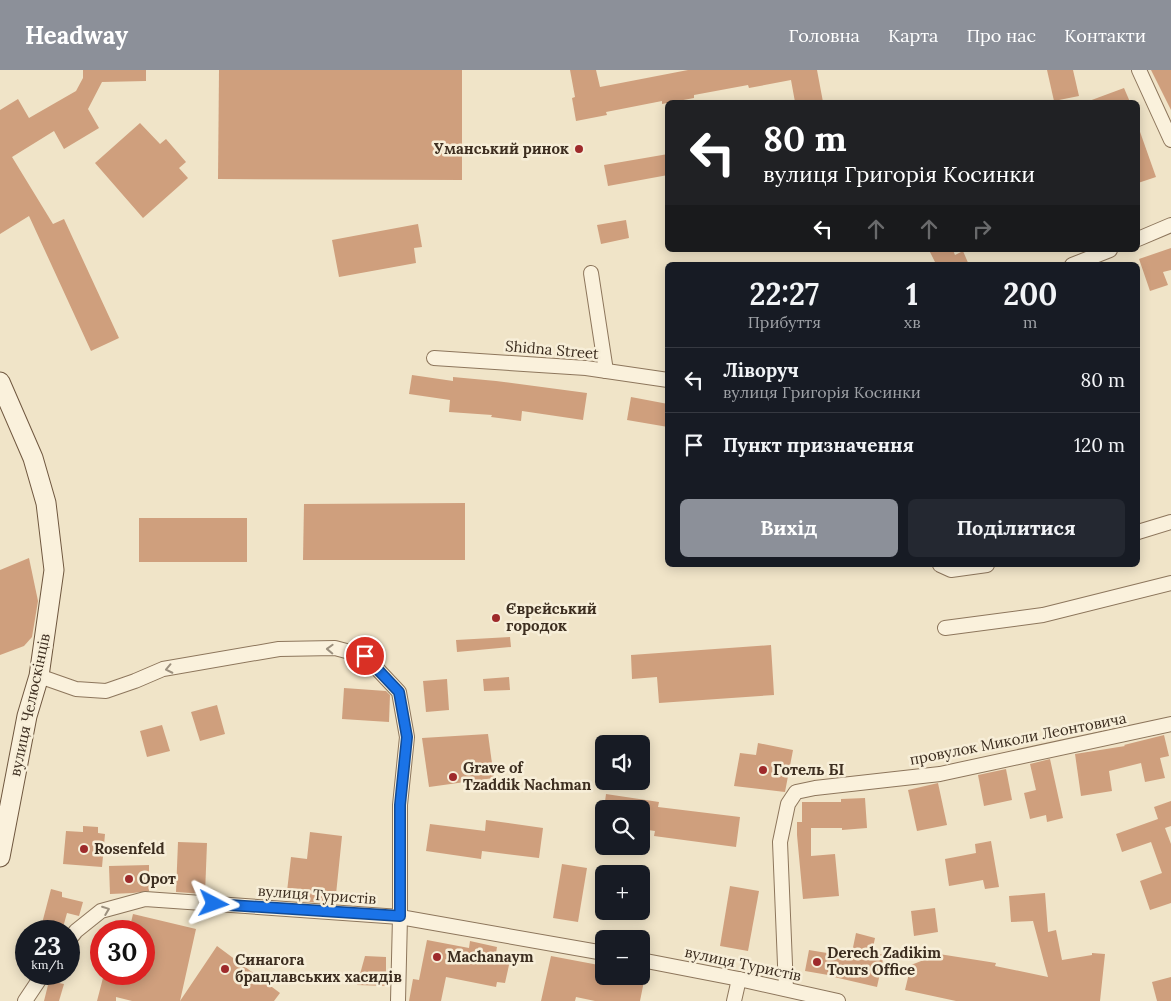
<!DOCTYPE html>
<html lang="uk">
<head>
<meta charset="utf-8">
<style>
  :root { --surface:#171b24; --page:#242831; --text:#f1f3f6; --muted:#9ea1a6; --line:#363941; --accent:#8c9099 }
  body { margin:0; font-family:Lora,serif; background:var(--page); color:var(--text); height:100vh; display:flex; flex-direction:column; font-size:19px; white-space:nowrap }
  * { box-sizing:border-box; margin:0 }
  p { font-size:16px; color:var(--muted) }
  .icon { flex:none; width:28px; height:28px; fill:none; stroke:currentColor; stroke-width:2; stroke-linecap:round; stroke-linejoin:round }
  .map { position:relative; flex:1; overflow:hidden }
  .panel { position:absolute; left:665px; top:192px; width:475px; height:305px; display:flex; flex-direction:column; background:var(--surface); border-radius:8px; box-shadow:0 2px 12px #0003 }
  .panel>* { flex:none }
  .top-card { position:absolute; left:665px; top:30px; width:475px; height:152px; border-radius:8px; box-shadow:0 2px 12px #0003; background:#202124; color:#fff; overflow:hidden }
  .tools { position:absolute; left:595px; top:665px; display:grid; gap:10px }
  .tools a { display:grid; place-items:center; width:55px; height:55px; border-radius:8px; background:var(--surface); box-shadow:0 2px 12px #0003; font-size:25px }
  .speed { position:absolute; left:15px; top:850px; display:flex; gap:10px; font-size:25px; font-weight:700; text-align:center }
  .speed>* { display:grid; place-content:center; width:65px; height:65px; border-radius:50%; background:var(--surface); box-shadow:0 2px 12px #0003; line-height:1 }
  .speed small { font-size:12px; font-weight:400 }
  .speed .limit { border:8px solid #d22; background:#fff; color:#111 }
  .pin { position:absolute; display:grid; place-items:center; width:42px; height:42px; color:#fff; margin:-21px; border:2px solid #fff; border-radius:50%; box-shadow:0 1px 5px #0007 }
  .me { position:absolute; width:55px; margin:-28px; rotate:94deg; stroke-linejoin:round; filter:drop-shadow(0 0 4px #0008) }
  .turn { display:flex; align-items:center; gap:18px; height:105px; padding:0 15px; font-size:22px }
  .turn .icon { width:65px; height:65px; stroke-width:2.5 }
  .turn b { display:block; font-size:35px; line-height:42px }
  .lanes { display:flex; align-items:center; height:48px; padding:0 15px; background:#0003; justify-content:center; gap:25px; direction:ltr }
  .lanes .off { opacity:.35 }
  .eta { display:flex; justify-content:space-evenly; align-items:center; height:85px; text-align:center }
  .eta b { font-size:30px; font-weight:800; line-height:35px }
  .primary-button { display:flex; gap:10px; margin-top:auto; padding:10px 15px }
  .primary-button a { flex:1; height:58px; border-radius:8px; background:var(--accent); color:#fff; font-size:20px; font-weight:800; line-height:58px; text-align:center }
  .primary-button a+a { background:var(--page); color:var(--text) }
  ul { padding:0; list-style:none }
  li { display:flex; align-items:center; gap:15px; height:65px; padding:0 15px; border-top:1px solid var(--line) }
  li div { flex:1 }
  li b { display:block; font-size:19px }
  li em { font-style:normal }
  header { display:flex; align-items:center; gap:30px; box-sizing:border-box; height:70px; padding:0 25px; background:var(--accent); color:#fff }
  header strong { font-size:24px }
  nav { display:flex; gap:28px; margin-inline-start:auto; font-size:18px }
  .map>svg:first-child { display:block }
  .building { fill:#cf9f7d }
  .lines { fill:none; stroke-linecap:round; stroke-linejoin:round }
  .street-casing { stroke:#8d765c; stroke-width:16 }
  .secondary-casing { stroke:#6f573f; stroke-width:21 }
  .street { stroke:#faf1dc; stroke-width:14 }
  .secondary { stroke:#faf1dc; stroke-width:19 }
  .oneway { stroke:#9c907e }
  .route-casing { stroke:#114b97; stroke-width:12 }
  .route { stroke:#1a73e8; stroke-width:9 }
  .poi-dot { fill:#9e2a2b; stroke:#f7eed8; stroke-width:2 }
  .labels { text-anchor:middle; stroke-width:5; stroke-linejoin:round; paint-order:stroke }
  .poi-label { font-size:15px; font-weight:bold; fill:#3d2e20; stroke:#f7eed8; text-anchor:start }
  .street-label { font-size:15px; fill:#3d2e20; stroke:#f7eed8 }
</style>
</head>
<body>
<header>
<strong>Headway</strong>
<nav><a>Головна</a><a>Карта</a><a>Про нас</a><a>Контакти</a></nav>
</header>
<div class="map">
<svg width="1171" height="931" viewBox="0 0 1171 931">
  <rect width="100%" height="100%" fill="#f0e4c8"/>
  <g class="building">
    <path d="M83,0h63v11l-44,1 -14,27 11,19 -35,21 -10,-18 -42,26 41,67 11,-5 55,119 -28,13 -62,-135 -29,18v-124l18,-11 11,19 47,-27 7,-13z"/>
    <path d="M219,0h243v110l-244,-1z"/>
    <path d="M570,0h26l4,17 88,-17h129l6,32h-28l-4,-22 -42,8 -1,-3 -54,10v3l-32,6v-3l-56,11 1,3 -31,6 -4,-23 3,-1z"/>
    <path d="M1047,0h26l6,26 -25,5z"/>
    <path d="M1151,0h20v40z"/>
    <path d="M1124,18l6,14h-40l-1,-1z"/>
    <path d="M140,53l20,21 6,-5 20,23 -7,6 9,10 -45,40 -48,-55z"/>
    <path d="M1138,59h1l17,48 -18,6z"/>
    <path d="M668,84v21l-60,11 -4,-21z"/>
    <path d="M626,150l3,18 -28,6 -4,-19z"/>
    <path d="M418,154l4,23 -8,1 2,15 -77,14 -7,-37z"/>
    <path d="M1171,178v22l-8,2 5,13 -18,6 -11,-32z"/>
    <path d="M929,180h24l2,5 8,-4 6,14h-35l2,-1z"/>
    <path d="M412,305l41,6v-4l43,4 91,12 -4,27 -61,-9 -1,10 -30,-4 1,-2 -43,-3 1,-12 -41,-6z"/>
    <path d="M631,327l37,7v23l-41,-7z"/>
    <path d="M465,433v57h-162l1,-56z"/>
    <rect x="139" y="448" width="108" height="44"/>
    <path d="M29,488l9,43 -6,36 -8,9 -24,9v-85z"/>
    <path d="M510,567l1,10 -54,5 -1,-12z"/>
    <path d="M771,575l3,50 -115,8 -2,-26 -25,2 -1,-24z"/>
    <path d="M509,607l1,13 -26,1 -1,-12z"/>
    <path d="M447,609l2,31 -23,2 -3,-31z"/>
    <path d="M344,618l42,3 4,4 -1,27 -47,-3z"/>
    <path d="M217,635l8,29 -25,7 -9,-29z"/>
    <path d="M162,655l8,26 -23,6 -7,-26z"/>
    <path d="M488,664l6,44 -65,9 -7,-49z"/>
    <path d="M1164,665l5,21 -9,2 5,20 -20,4 -4,-19 -32,8 3,20 -31,5 -6,-42 50,-8 -1,-1z"/>
    <path d="M758,673l35,7 -8,42 -51,-6 6,-33 16,2z"/>
    <path d="M1050,689l13,59 -16,4 -1,-7 -16,4 -6,-26 12,-3 -6,-26z"/>
    <path d="M1006,699l6,31 -28,6 -6,-31z"/>
    <path d="M938,713l9,42 -30,6 -9,-41z"/>
    <path d="M606,724l53,8 -1,5 82,10 -4,30 -82,-11 1,-5 -14,-2v-20h-37z"/>
    <path d="M865,728l2,30 -25,2v-2h-31v28l24,-2 4,42 -36,3 -6,-64v-13h5v-20h39v-3z"/>
    <path d="M1171,731v25l-6,2 6,16v59l-21,7 -10,-29 22,-8 -11,-31 -29,10 -6,-18 42,-15 -4,-12z"/>
    <path d="M486,750l57,8 -4,30 -57,-7 -1,8 -55,-8 4,-27 55,7z"/>
    <path d="M83,756l15,1v6l7,1 -3,33 -39,-3 3,-33 17,1z"/>
    <path d="M310,762l32,4 -7,68 -49,-4 5,-43 16,2z"/>
    <path d="M991,771l8,46 -14,2 -2,-9 -34,6 -4,-27 31,-6 -1,-9z"/>
    <path d="M178,772l29,1 -2,51 -29,-2z"/>
    <path d="M562,794l25,4 -9,54 -25,-4z"/>
    <path d="M149,795v26l-16,2 -23,1 -1,-28z"/>
    <path d="M730,816l29,5 -11,60 -28,-5z"/>
    <path d="M51,819l11,3v5l21,5 -4,14 -12,-3 -5,18h-22z"/>
    <path d="M1045,823l3,39 8,-2 6,30 30,-5v-2l13,1 -5,47h-144l-51,-11 6,-25 28,-11 57,9 -1,3 53,11 -15,-56 -22,1 -2,-26z"/>
    <path d="M935,838l3,24 -24,4 -3,-25z"/>
    <path d="M133,844l63,15 -16,72 37,-55 63,47 -6,8h-142l-16,-4v4h-19l7,-27h40v-43h-15z"/>
    <path d="M856,863l19,5 -3,14 12,3 -7,32 -43,-10v-1l-29,-5 4,-21 42,7z"/>
    <path d="M427,870l42,8 1,-7 27,6 -1,6 15,3 -6,27 -8,-1 -1,5 -50,-10 -5,24h-32l4,-22 6,1z"/>
    <path d="M365,886l21,1v29l-29,-1z"/>
    <path d="M551,886l53,10v10h41l-5,25h-45l-19,-4 -1,4h-34z"/>
    <path d="M1171,907v24h-14l-5,-19z"/>
    <path d="M49,911l15,3 -5,17h-15z"/>
  </g>
  <g class="lines">
    <g class="street-casing">
      <g id="street">
        <path d="M1139,0l32,70"/>
        <path d="M1138,169l33,-14"/>
        <path d="M1072,195l38,-15"/>
        <path d="M591,203l15,98"/>
        <path d="M434,288l152,10 82,12"/>
        <path d="M1138,462l33,-10"/>
        <path d="M940,495l11,5 36,-5"/>
        <path d="M945,558l98,-13 128,-32"/>
        <path d="M39,606l37,13 30,2 29,-10 28,-12 116,-20 56,-1 30,8 34,36 8,45 -7,68v112l-2,84"/>
        <path d="M69,870l7,-9 25,-20 44,-12 255,18 204,36"/>
        <path d="M641,890l98,19 99,22"/>
        <path d="M786,919l-6,-147 8,-38 8,-12 19,-4 125,-14 231,-50"/>
        <path d="M25,931l18,-27"/>
        <path d="M734,931l5,-22"/>
      </g>
    </g>
    <g class="secondary-casing">
      <path id="secondary" d="M0,312l33,76 13,45 8,67 -15,106 -12,40 -27,141"/>
    </g>
    <use href="#street" class="street"/>
    <use href="#secondary" class="secondary"/>
  </g>
  <defs><path id="oneway-chevron" d="M-2-3.5L2.5 0L-2 3.5" fill="none" stroke-width="1.6" stroke-linecap="round" stroke-linejoin="round" transform="scale(1.25)"/></defs>
  <g class="oneway">
    <use href="#oneway-chevron" transform="translate(330 579) rotate(-178)"/>
    <use href="#oneway-chevron" transform="translate(169 599) rotate(168)"/>
    <use href="#oneway-chevron" transform="translate(106 840) rotate(-21)"/>
  </g>
  <g class="lines">
    <g class="route-casing">
      <path id="route" d="M214,834l186,12v-111l7,-68 -8,-45 -34,-36"/>
    </g>
    <use href="#route" class="route"/>
  </g>
  <g class="poi-dot">
    <circle cx="579" cy="79" r="5"/>
    <circle cx="496" cy="548" r="5"/>
    <circle cx="763" cy="700" r="5"/>
    <circle cx="453" cy="707" r="5"/>
    <circle cx="84" cy="779" r="5"/>
    <circle cx="129" cy="809" r="5"/>
    <circle cx="437" cy="887" r="5"/>
    <circle cx="817" cy="892" r="5"/>
    <circle cx="225" cy="899" r="5"/>
  </g>
  <g class="labels">
    <g class="poi-label">
      <text x="569" y="84" text-anchor="end">Уманський ринок</text>
      <text x="506" y="544">Єврєйський<tspan x="506" dy="17">городок</tspan></text>
      <text x="463" y="703">Grave of<tspan x="463" dy="17">Tzaddik Nachman</tspan></text>
      <text x="773" y="705">Готель БІ</text>
      <text x="94" y="784">Rosenfeld</text>
      <text x="139" y="814">Орот</text>
      <text x="827" y="888">Derech Zadikim<tspan x="827" dy="17">Tours Office</tspan></text>
      <text x="447" y="892">Machanaym</text>
      <text x="235" y="895">Синагога<tspan x="235" dy="17">брацлавських хасидів</tspan></text>
    </g>
    <g class="street-label">
      <text transform="translate(552 280) rotate(5)" y="5">Shidna Street</text>
      <text transform="translate(30 635) rotate(-78)" y="5">вулиця Челюскінців</text>
      <text transform="translate(1018 669) rotate(-11)" y="5">провулок Миколи Леонтовича</text>
      <text transform="translate(317 825) rotate(4)" y="5">вулиця Туристів</text>
      <text transform="translate(743 894) rotate(12)" y="5">вулиця Туристів</text>
    </g>
  </g>
</svg>
<div class="tools">
<a><svg class="icon" aria-label="sound" viewBox="0 0 24 24"><path d="M4 9h4l5-4v14l-5-4H4zM17 9q2 3 0 6"/></svg></a>
<a><svg class="icon" aria-label="search" viewBox="0 0 24 24"><circle cx="10" cy="10" r="6"/><path d="M15 15l6 6"/></svg></a>
<a>+</a>
<a>−</a>
</div>
<div class="speed"><div>23<small>km/h</small></div><div class="limit">30</div></div>
<div class="pin" style="left:365px;top:586px;background:#d93025"><svg class="icon" aria-label="arrive" viewBox="0 0 24 24"><path d="M6 21V4h12l-3 4 3 4H6"/></svg></div>
<svg class="me" style="left:214px;top:834px" viewBox="-20 -20 40 40"><path d="M0-17L14 15 0 8-14 15z" fill="#1a73e8" stroke="#fff" stroke-width="4"/></svg>
<div class="top-card">
<div class="turn"><svg class="icon" aria-label="left" viewBox="0 0 24 24"><path d="M17 20v-9H6M10 6l-5 5 5 5"/></svg><div><b>80 m</b>вулиця Григорія Косинки</div></div>
<div class="lanes"><svg class="icon" aria-label="left" viewBox="0 0 24 24"><path d="M17 20v-9H6M10 6l-5 5 5 5"/></svg><svg class="icon off" aria-label="ahead" viewBox="0 0 24 24"><path d="M12 20V5M6 11l6-6 6 6"/></svg><svg class="icon off" aria-label="ahead" viewBox="0 0 24 24"><path d="M12 20V5M6 11l6-6 6 6"/></svg><svg class="icon off" aria-label="right" viewBox="0 0 24 24"><path d="M7 20v-9h11M14 6l5 5-5 5"/></svg></div>
</div>
<section class="panel">
<div class="eta">
<div><b>22:27</b><p>Прибуття</p></div>
<div><b>1</b><p>хв</p></div>
<div><b>200</b><p>m</p></div>
</div>
<ul>
<li><svg class="icon" aria-label="left" viewBox="0 0 24 24"><path d="M17 20v-9H6M10 6l-5 5 5 5"/></svg><div><b>Ліворуч</b><p>вулиця Григорія Косинки</p></div><em>80 m</em></li>
<li><svg class="icon" aria-label="arrive" viewBox="0 0 24 24"><path d="M6 21V4h12l-3 4 3 4H6"/></svg><div><b>Пункт призначення</b></div><em>120 m</em></li>
</ul>
<div class="primary-button"><a>Вихід</a><a>Поділитися</a></div>
</section>
</div>
</body>
</html>
